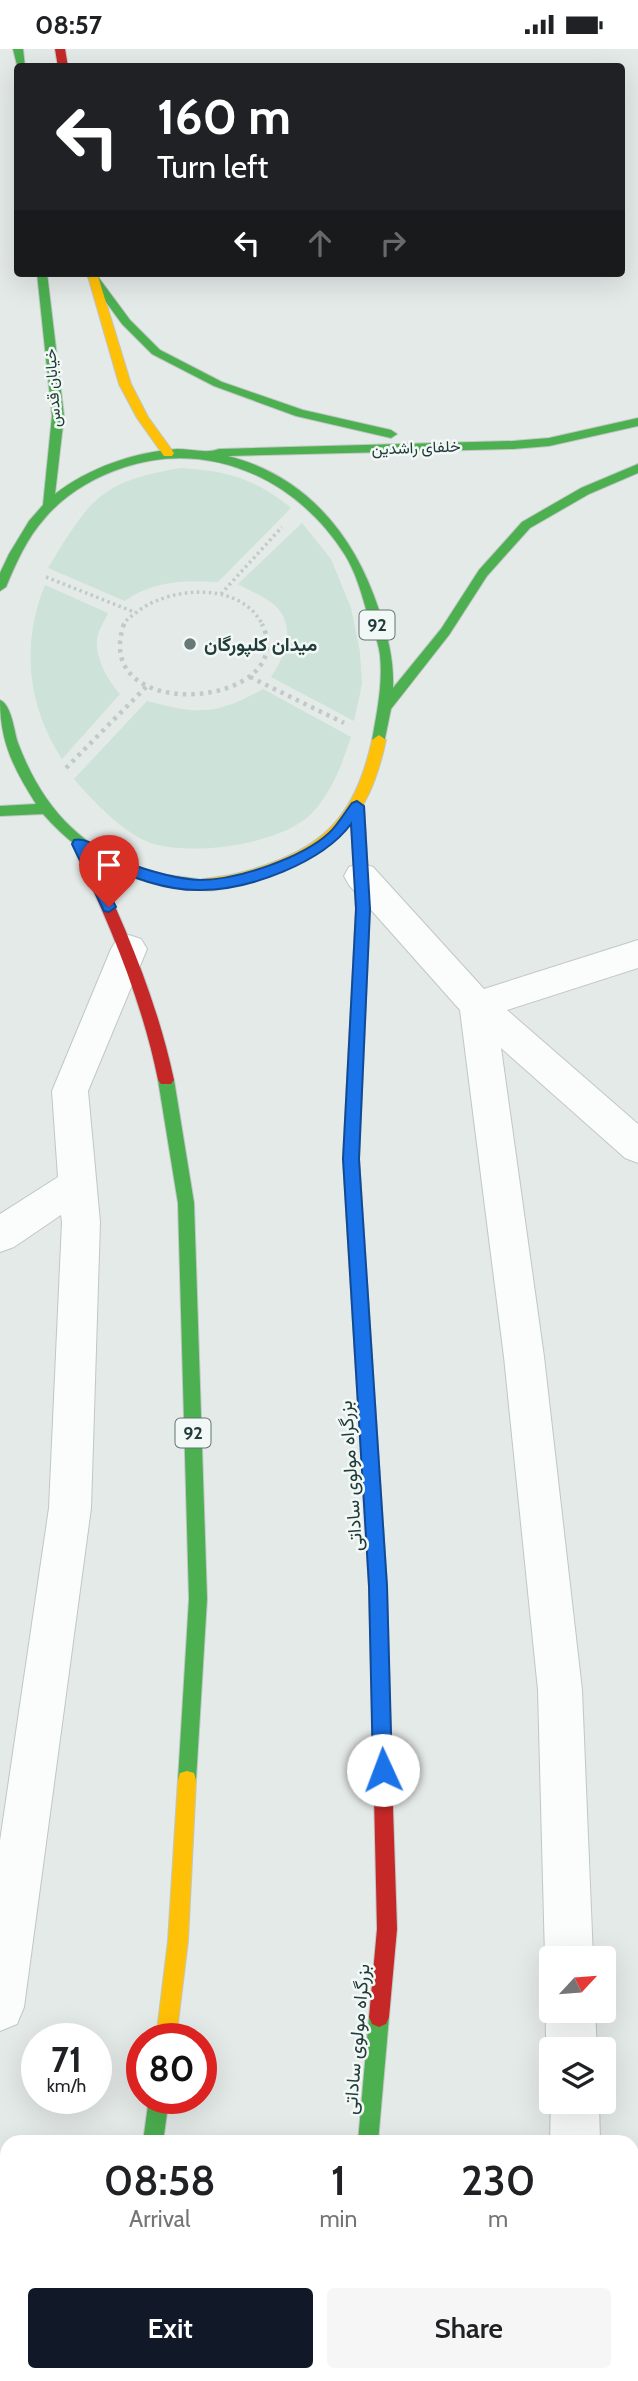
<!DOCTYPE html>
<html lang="en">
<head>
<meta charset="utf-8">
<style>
  :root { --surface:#fff; --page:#f6f6f6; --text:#202124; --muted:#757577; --accent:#111827 }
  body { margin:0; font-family:Cabin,Vazirmatn,sans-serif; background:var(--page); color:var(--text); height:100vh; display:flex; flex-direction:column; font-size:26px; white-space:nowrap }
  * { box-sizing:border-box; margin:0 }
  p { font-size:23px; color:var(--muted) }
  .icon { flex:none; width:38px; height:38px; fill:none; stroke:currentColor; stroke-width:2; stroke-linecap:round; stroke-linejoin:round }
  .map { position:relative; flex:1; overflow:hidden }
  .panel { position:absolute; left:0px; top:2086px; width:639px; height:247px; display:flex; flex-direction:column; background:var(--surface); border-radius:21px 21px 0 0; box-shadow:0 7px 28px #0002 }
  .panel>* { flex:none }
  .top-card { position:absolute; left:14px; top:14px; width:611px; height:214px; border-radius:7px; box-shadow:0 7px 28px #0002; background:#202124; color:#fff; overflow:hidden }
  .needle { width:46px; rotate:64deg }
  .tools { position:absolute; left:539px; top:1897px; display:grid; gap:14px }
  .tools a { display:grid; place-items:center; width:77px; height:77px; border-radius:7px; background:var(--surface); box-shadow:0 7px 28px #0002; font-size:35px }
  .speed { position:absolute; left:21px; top:1974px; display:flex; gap:14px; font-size:35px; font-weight:700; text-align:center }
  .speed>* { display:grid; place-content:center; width:91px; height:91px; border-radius:50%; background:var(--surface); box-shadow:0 7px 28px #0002; line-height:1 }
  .speed small { font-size:18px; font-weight:400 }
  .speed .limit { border:10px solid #d22; background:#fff; color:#111 }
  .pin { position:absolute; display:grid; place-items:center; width:60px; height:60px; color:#fff; margin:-72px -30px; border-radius:50% 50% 50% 0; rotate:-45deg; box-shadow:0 0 7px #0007 }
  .pin .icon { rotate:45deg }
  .me { position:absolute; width:77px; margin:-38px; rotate:358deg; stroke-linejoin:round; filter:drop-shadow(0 0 5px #0008) }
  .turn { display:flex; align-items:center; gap:24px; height:147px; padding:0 28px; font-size:32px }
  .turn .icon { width:91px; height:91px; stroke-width:2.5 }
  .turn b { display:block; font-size:49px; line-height:60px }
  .lanes { display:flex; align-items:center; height:66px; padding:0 28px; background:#0003; justify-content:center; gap:35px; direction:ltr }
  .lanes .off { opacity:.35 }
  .eta { display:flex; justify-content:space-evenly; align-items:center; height:119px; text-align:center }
  .eta b { font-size:42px; font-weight:600; line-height:49px }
  .action { display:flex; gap:14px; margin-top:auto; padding:14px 28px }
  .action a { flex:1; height:80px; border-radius:7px; background:var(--accent); color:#fff; font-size:28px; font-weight:600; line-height:80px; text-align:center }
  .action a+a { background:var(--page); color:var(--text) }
  .status { display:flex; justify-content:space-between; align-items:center; height:49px; padding:0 35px; background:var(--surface); direction:ltr }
  .status svg { height:19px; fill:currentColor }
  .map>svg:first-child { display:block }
  .green { fill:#cde2d8 }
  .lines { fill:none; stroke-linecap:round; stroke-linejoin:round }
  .street-casing { stroke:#c1c7c5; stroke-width:2 }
  .fast-casing { stroke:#c0c7c5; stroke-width:2 }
  .slow-casing { stroke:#c0c7c5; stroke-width:2 }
  .jam-casing { stroke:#c0c7c5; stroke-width:2 }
  .path-far1 { stroke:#c1cac8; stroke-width:3.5; stroke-dasharray:2.5 3.5; stroke-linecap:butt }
  .path { stroke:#c1cac8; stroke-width:4.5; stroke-dasharray:3.5 5; stroke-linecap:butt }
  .street { fill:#fbfcfc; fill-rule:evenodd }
  .fast { fill:#4caf50; fill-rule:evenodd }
  .slow { fill:#ffc107; fill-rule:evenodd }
  .jam { fill:#c62828; fill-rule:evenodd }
  .route { fill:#1a73e8; stroke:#114b97; stroke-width:2 }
  .poi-dot { fill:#667977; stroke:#f2f8f6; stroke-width:2.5 }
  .labels { text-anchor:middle; stroke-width:5; stroke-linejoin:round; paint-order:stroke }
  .far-street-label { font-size:16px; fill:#223c3a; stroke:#f2f8f6 }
  .shield { fill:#f2f8f6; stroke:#607472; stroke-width:2 }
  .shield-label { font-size:18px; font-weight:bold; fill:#223c3a }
  .poi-label { font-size:19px; font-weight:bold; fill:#223c3a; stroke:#f2f8f6; text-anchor:start }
  .street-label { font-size:19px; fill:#223c3a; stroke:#f2f8f6 }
</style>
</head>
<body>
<div class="status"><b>08:57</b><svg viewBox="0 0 49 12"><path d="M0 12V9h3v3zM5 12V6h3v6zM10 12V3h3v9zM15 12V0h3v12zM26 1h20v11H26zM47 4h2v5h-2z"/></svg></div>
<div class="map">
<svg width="638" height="2332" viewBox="0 0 638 2332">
  <rect width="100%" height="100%" fill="#e4eae8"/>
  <g class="green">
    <path d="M181,419c46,3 73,10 110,40l-73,74c-32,-2 -66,-1 -93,19l-77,-33c41,-67 51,-87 133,-100z"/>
    <path d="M302,474l29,36 20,49 9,44 2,32 -8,37 -83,-44c13,-19 24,-45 9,-66 -9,-12 -30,-20 -42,-27z"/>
    <path d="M45,536l63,28c-3,8 -10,17 -11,26 -2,19 11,42 23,55l-58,65c-35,-54 -41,-115 -17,-174z"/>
    <path d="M263,640l88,48c-9,27 -19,55 -39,76 -30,31 -114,42 -154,32 -30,-6 -65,-44 -84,-66l73,-78c52,14 70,14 116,-12z"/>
  </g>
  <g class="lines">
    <g class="street-casing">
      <g id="street">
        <path d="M361,814l12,4 111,122 154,-49v28l-131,42 131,114v39l-13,-5 -124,-110 43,309 38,333 11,268h-42v15l-6,-15 -7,-268 -34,-333 -44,-347 -111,-125 -5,-9 5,-9z"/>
        <path d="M129,886l12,4 6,10 -59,142 12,131 -9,286 -67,499 -7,17 -17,7v-190l49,-333 13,-286 -1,-7 -47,32 -14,5v-38l58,-37 -6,-86 59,-142 6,-10z"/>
        <path d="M551,1951v11h44l2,38h-46v9c-7,-17 -7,-41 0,-58z"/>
        <path d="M551,2048v5h48l1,40h-50z"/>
        <path d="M556,2326h54l1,6h-54z"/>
      </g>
    </g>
    <g class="fast-casing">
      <g id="fast">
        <path d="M13,0h10l2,18h-7v2z"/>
        <path d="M37,224h10l17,143 -9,78c33,-26 79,-42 122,-45 14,0 30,5 42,0l294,-8 36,-3 89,-20v8l-89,20 -36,3 -285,7c79,20 127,80 151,154 9,27 15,50 14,78l48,-59 38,-59 43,-48 59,-34 57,-24v9l-49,21 -59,34 -43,48 -38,59 -58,74 -7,34h-10l-2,-3c5,-28 11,-56 8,-85 -2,-16 -9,-31 -14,-46 -5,-18 -11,-38 -21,-54 -47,-75 -134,-116 -220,-88 -30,10 -59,26 -80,51 -18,20 -29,45 -39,69l-6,4v-18l9,-19 20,-33 14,-16 9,-89z"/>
        <path d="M88,225h8l34,46 30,30 62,32 81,28 88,20 6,4 -6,4 -95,-22 -82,-30 -62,-32 -30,-30 -35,-48z"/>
        <path d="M0,651c12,5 14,32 18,43 12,32 30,63 54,85 24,23 58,40 90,46 14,3 29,3 43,7l2,4 -2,4 -5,1c-67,-9 -111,-24 -157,-76l-43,2v-10l36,-2c-22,-35 -36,-61 -36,-104z"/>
        <path d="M357,752l7,5 6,103 -11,250 28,427 4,163 -2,7 -7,2 -7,-2 -2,-7 -4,-163 -26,-427 13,-250 -6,-103z"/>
        <path d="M166,1025l5,2 3,4 20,123 13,396 -11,181 -2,7 -7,2 -7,-2 -2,-7 11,-181 -11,-396 -20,-123 3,-4z"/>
        <path d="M379,1958l7,3 3,7 -11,125h-20l11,-125 3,-7z"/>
        <path d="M149,2049h20l-6,44h-20z"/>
        <rect x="113" y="2326" width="22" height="6"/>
        <rect x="336" y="2326" width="22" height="6"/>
      </g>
    </g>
    <g class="slow-casing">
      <g id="slow">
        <path d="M87,224h10l34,111 17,33 26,36 -2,3h-8l-27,-38 -18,-34z"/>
        <path d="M379,686l7,5c-18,83 -52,115 -133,140 -17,5 -40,14 -58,9l-2,-4 2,-4c15,-4 32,-4 48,-9 78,-21 112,-53 129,-132z"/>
        <path d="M187,1722l7,2 2,7 -8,161 -12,98h-20l12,-98 10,-161 2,-7z"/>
      </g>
    </g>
    <g class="jam-casing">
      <g id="jam">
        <path d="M55,0h10l3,18h-10z"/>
        <path d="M79,790l7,5c37,77 70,152 88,236l-3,4h-10l-3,-4c-17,-84 -50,-159 -86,-236z"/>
        <path d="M382,1691l7,2 2,7 6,180 -8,88 -3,7 -7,3 -7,-3 -3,-7 8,-88 -4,-180 2,-7z"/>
      </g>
    </g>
    <g class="path-far1">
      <path d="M46,528l88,35"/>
      <path d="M221,545l61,-67"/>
      <path d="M123,577c3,-7 9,-10 15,-15 34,-25 104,-30 125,15"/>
    </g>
    <g class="path">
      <path d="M124,575c-36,103 179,84 138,0"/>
      <path d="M250,628l94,46"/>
      <path d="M66,719l81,-82"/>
    </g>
    <use href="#street" class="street"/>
    <use href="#fast" class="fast"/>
    <use href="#slow" class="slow"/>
    <use href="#jam" class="jam"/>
  </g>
  <path class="route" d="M357,752l7,5 6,103 -11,250 28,427 5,184 -3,7 -6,3 -7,-3 -3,-7 -4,-184 -26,-427 13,-250 -5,-85c-29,39 -102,66 -150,66 -36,1 -77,-15 -109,-32l24,49 -7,5 -5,-1 -32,-67 2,-4c14,-4 34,15 48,21 24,9 52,18 78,19 37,0 102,-22 129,-47 9,-8 16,-21 23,-30z"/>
  <circle class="poi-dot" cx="190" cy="595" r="7"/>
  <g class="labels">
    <g class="far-street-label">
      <text transform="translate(52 339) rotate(-94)" y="6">خیابان قدس</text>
      <text transform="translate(416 398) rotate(-2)" y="6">خلفای راشدین</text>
    </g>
    <g class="shield">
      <rect x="359.5" y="561.5" width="35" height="29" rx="5"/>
      <rect x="175.5" y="1369.5" width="35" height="29" rx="5"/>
    </g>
    <g class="shield-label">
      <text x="377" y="582">92</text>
      <text x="193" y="1390">92</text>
    </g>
    <g class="poi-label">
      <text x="204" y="602">میدان کلپورگان</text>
    </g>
    <g class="street-label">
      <text transform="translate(350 1427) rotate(-94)" y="7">بزرگراه مولوی ساداتی</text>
      <text transform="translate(356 1990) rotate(-85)" y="7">بزرگراه مولوی ساداتی</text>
    </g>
  </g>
</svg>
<div class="tools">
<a><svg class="needle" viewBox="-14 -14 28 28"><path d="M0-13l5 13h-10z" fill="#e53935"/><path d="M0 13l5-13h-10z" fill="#757577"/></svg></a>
<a><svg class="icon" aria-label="layers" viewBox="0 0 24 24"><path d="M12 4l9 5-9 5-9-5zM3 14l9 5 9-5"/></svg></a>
</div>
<div class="speed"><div>71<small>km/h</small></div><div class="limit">80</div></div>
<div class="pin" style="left:109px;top:858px;background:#d93025"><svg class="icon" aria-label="arrive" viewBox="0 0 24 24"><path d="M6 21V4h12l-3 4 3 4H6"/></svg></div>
<svg class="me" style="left:383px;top:1721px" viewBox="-20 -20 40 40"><circle r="19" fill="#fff"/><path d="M0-13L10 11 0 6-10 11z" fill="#1a73e8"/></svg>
<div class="top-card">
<div class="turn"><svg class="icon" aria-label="left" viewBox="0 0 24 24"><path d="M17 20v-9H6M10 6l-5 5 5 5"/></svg><div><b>160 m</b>Turn left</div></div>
<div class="lanes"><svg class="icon" aria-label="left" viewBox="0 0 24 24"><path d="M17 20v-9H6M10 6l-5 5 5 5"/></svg><svg class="icon off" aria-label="ahead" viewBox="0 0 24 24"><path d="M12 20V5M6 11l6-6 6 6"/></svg><svg class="icon off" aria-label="right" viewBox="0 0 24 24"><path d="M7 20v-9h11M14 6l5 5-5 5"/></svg></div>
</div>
<section class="panel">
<div class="eta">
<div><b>08:58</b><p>Arrival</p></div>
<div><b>1</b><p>min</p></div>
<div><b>230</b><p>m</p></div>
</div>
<div class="action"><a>Exit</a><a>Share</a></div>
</section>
</div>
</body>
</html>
